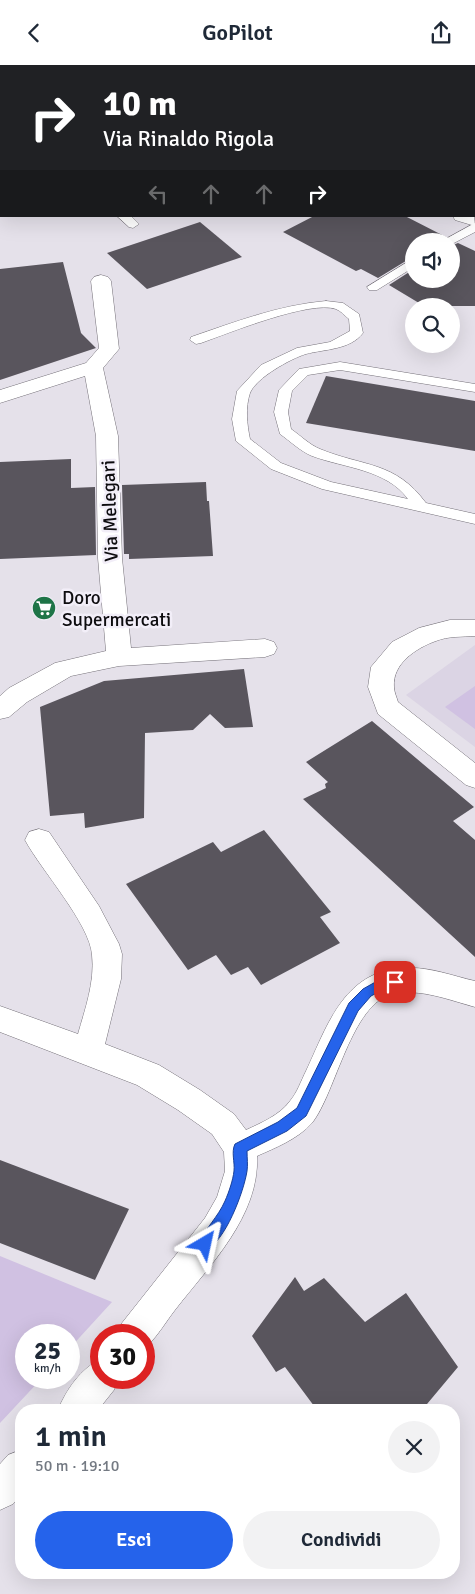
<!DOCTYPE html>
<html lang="it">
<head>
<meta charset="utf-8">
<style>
  :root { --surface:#fff; --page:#f2f2f3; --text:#1f2937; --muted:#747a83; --accent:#2563eb }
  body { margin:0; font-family:Signika,sans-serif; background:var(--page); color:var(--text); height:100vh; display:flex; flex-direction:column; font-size:19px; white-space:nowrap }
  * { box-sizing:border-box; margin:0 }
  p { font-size:16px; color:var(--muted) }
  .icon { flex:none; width:28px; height:28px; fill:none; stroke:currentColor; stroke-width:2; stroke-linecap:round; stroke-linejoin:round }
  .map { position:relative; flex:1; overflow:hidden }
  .side { position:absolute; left:15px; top:1339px; width:445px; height:175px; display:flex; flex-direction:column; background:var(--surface); border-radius:20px; box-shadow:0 5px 20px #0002 }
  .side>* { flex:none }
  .guide { position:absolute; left:0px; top:0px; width:475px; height:152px; box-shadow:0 5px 20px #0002; background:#202124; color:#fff; overflow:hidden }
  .tools { position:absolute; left:405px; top:168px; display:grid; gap:10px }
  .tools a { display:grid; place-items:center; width:55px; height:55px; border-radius:50%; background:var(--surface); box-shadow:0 5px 20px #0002; font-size:25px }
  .speed { position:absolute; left:15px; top:1259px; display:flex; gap:10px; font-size:25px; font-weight:700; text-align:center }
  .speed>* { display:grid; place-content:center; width:65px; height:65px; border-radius:50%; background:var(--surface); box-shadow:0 5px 20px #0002; line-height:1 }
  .speed small { font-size:12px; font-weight:400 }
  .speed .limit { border:8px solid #d22; background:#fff; color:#111 }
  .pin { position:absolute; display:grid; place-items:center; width:42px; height:42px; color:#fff; margin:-21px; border-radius:10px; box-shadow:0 2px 8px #0006 }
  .me { position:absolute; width:55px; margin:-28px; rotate:36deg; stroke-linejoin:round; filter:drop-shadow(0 0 4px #0008) }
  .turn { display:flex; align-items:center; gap:18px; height:105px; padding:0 20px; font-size:22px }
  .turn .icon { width:65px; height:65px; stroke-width:2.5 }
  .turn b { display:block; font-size:35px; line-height:42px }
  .lanes { display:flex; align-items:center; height:48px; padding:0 20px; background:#0003; justify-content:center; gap:25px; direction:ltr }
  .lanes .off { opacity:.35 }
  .round { display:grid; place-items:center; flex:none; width:52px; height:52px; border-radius:26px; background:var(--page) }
  .head { display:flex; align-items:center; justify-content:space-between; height:85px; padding:0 20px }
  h1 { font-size:30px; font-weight:600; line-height:38px }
  .primary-button { display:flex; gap:10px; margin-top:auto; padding:10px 20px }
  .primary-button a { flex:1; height:58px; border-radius:30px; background:var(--accent); color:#fff; font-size:20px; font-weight:600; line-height:58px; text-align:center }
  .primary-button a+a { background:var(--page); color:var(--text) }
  header { display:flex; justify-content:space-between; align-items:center; height:65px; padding:0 20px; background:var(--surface); font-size:22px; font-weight:600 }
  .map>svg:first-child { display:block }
  .built { fill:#dbd4e4 }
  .green { fill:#d0c1e2 }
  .building { fill:#59555d }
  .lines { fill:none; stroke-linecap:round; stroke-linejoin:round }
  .lane-casing { stroke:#757179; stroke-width:1 }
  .street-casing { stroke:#757179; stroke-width:1 }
  .lane { fill:#fff; fill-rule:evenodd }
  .street { fill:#fff; fill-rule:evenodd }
  .route { fill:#2563eb; stroke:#184099 }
  .labels { text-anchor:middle; stroke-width:5; stroke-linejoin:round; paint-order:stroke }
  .street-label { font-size:19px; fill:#0d0c0f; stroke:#f2eef8 }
  .poi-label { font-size:19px; fill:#0d0c0f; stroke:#f2eef8; text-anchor:start }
</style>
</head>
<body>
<header><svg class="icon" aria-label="back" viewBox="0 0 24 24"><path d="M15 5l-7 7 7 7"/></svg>GoPilot<svg class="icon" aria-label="share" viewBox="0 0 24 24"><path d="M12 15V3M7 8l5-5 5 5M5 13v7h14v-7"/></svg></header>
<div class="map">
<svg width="475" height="1529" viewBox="0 0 475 1529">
  <rect width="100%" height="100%" fill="#e5e1ea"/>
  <path class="built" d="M475,580v102l-69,-52z"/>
  <g class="green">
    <path d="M475,621v43l-30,-22z"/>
    <path d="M0,1191l112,46 -43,47v-14h-43v42l16,1 -42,45z"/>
  </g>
  <g class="building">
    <path d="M314,151h91l41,21 -6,4h-26v15l-36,22 -17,-9 -5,2 -73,-39z"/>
    <path d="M200,157l42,35 -95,32 -40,-36z"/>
    <path d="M458,178l17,8v55h-51l-35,-21 25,-16v10h37v-33z"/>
    <path d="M63,197l18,71 15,15 -96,32v-111z"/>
    <path d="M326,311l149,25v50l-169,-28z"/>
    <path d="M71,394v29l24,-1 1,68 -96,4v-97z"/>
    <path d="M206,417l1,19h2l4,55 -84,3v-5h-5l-2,-69z"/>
    <path d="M244,604l9,58 -28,1 -15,-14 -17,16 -48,3 -1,85 -59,10 -1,-15 -34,3 -10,-109 64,-26z"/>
    <path d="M372,656l102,86 -21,14 22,19v117l-172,-158 23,-11 -1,-4 3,-2 -22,-20z"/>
    <path d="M264,765l67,82 -11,5 20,26 -79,42 -13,-18 -17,8 -15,-20 -28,15 -62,-86 87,-42 8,10z"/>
    <path d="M0,1095l129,49 -34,71 -95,-37z"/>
    <path d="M295,1212l9,14 20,-13 41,44 41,-29 52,74 -36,43h-105l-32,-43 -9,5 -24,-36z"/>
  </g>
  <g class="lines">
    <g class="lane-casing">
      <g id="lane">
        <path d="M117,151h14l8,8 -6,4 -4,-1z"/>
        <path d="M475,158v9l-23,12 -1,-3h-9z"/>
        <path d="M414,193v9l-37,23h-8l-2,-3z"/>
        <path d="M326,236l17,2 16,11 4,19c-13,17 -38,16 -57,21 -16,5 -50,24 -56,39 -5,15 -3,31 0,46l31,24 50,19 77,17c-22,-30 -64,-31 -96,-43 -12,-5 -22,-15 -32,-22l-6,-22 5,-22 20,-21 41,-7 135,22v8l-135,-22 -32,5 -16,16 -4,21 3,17c10,7 19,16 29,20 44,18 75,12 106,54l49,11v10l-153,-35 -51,-20 -35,-28 -4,-22 5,-28 24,-26 36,-17 33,-6 20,-11 -1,-12c-4,-3 -8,-8 -13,-10 -26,-9 -107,24 -135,34l-5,1 -6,-4 1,-3c44,-15 88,-32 135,-36z"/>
      </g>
    </g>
    <g class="street-casing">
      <g id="street">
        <path d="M388,0h18l1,1h-18z"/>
        <rect x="0" y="41" width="1" height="10"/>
        <path d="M474,149l1,12 -20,-6 -2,-4h21z"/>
        <path d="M101,210l7,2 3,4 8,68 -16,19 15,68 4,122 9,90 134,-9 9,3 3,6 -3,6 -9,3 -146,9 -48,10 -44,26 -18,15 -9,2v-23l9,-8 46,-25 51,-12 -8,-93 -2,-122 -11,-60 -85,27v-13l86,-27 13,-15 -8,-67 3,-4z"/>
        <path d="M450,555h25v16c-13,1 -27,0 -39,5 -20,7 -44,23 -42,46 0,5 3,11 4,15l77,61v25l-9,-3 -88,-71 -10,-27 3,-20 21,-25 27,-14z"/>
        <path d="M39,764l10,3 27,40 23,34 20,38 3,10 -1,25 -16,65 54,21 41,25 34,24 12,16c15,-7 34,-15 44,-29 7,-8 11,-20 16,-30 22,-47 39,-103 102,-103 22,-1 45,8 67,13v26c-26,-7 -55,-19 -82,-13 -42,9 -57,99 -81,129 -14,16 -37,25 -55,33 3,60 -48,110 -82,154 -8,10 -21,32 -31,38v-13h-27l5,-12 83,-105 12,-21 8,-26 -1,-19 -12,-18 -34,-24 -41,-25 -137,-53v-26l78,28c7,-25 17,-52 14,-79 -2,-31 -51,-85 -67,-115l4,-8z"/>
        <path d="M101,1294v18h18l-5,13 -16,20h-40c8,-20 23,-42 43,-51z"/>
        <path d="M21,1385v45l-8,9 -13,6v-46l8,-9z"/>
      </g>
    </g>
    <use href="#lane" class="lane"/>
    <use href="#street" class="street"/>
  </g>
  <path class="route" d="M395,911l4,2 2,4 -2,3 -13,3 -15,8 -13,15 -52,105 -19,15 -40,20c0,7 1,14 0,20 -3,20 -22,72 -42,79l-5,-1 -2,-5c7,-15 20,-27 27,-43 4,-9 8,-21 9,-30 1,-9 -3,-19 1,-27l43,-22 19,-14 52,-105 14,-14 16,-9z"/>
  <defs>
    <g id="supermarket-disc" transform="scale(1.25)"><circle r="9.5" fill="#1e7447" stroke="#f2eef8"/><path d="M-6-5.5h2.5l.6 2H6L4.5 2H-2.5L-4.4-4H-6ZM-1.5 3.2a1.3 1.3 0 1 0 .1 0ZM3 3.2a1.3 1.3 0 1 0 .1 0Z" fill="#fff"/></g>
  </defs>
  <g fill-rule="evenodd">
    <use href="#supermarket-disc" x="44" y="543"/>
  </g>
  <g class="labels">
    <g class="street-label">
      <text transform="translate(109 446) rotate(-92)" y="7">Via Melegari</text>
    </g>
    <g class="poi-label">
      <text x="62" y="539">Doro<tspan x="62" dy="22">Supermercati</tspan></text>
    </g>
  </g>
</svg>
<div class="tools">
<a><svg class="icon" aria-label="sound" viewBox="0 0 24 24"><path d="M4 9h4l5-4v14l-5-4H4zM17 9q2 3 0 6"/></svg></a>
<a><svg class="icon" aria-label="search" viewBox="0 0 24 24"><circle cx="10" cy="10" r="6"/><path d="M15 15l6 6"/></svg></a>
</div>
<div class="speed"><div>25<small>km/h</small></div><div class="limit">30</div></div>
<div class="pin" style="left:395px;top:917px;background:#d93025"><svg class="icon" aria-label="arrive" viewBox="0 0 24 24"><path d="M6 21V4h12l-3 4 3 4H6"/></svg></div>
<svg class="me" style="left:205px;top:1179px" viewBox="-20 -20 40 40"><path d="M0-17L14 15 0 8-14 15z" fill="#2563eb" stroke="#fff" stroke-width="4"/></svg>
<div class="guide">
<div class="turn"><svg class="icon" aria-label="right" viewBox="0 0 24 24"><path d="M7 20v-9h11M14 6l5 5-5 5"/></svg><div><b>10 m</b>Via Rinaldo Rigola</div></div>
<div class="lanes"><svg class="icon off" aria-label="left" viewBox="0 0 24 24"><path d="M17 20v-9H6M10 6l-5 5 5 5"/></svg><svg class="icon off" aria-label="ahead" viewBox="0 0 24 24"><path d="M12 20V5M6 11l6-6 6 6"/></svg><svg class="icon off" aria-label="ahead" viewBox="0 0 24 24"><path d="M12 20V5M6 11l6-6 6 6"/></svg><svg class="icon" aria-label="right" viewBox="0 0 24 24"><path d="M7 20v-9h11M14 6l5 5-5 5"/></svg></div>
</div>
<section class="side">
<div class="head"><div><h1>1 min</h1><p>50 m · 19:10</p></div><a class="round"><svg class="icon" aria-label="close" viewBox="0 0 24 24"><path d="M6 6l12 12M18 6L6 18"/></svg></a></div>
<div class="primary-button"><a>Esci</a><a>Condividi</a></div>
</section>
</div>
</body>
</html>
